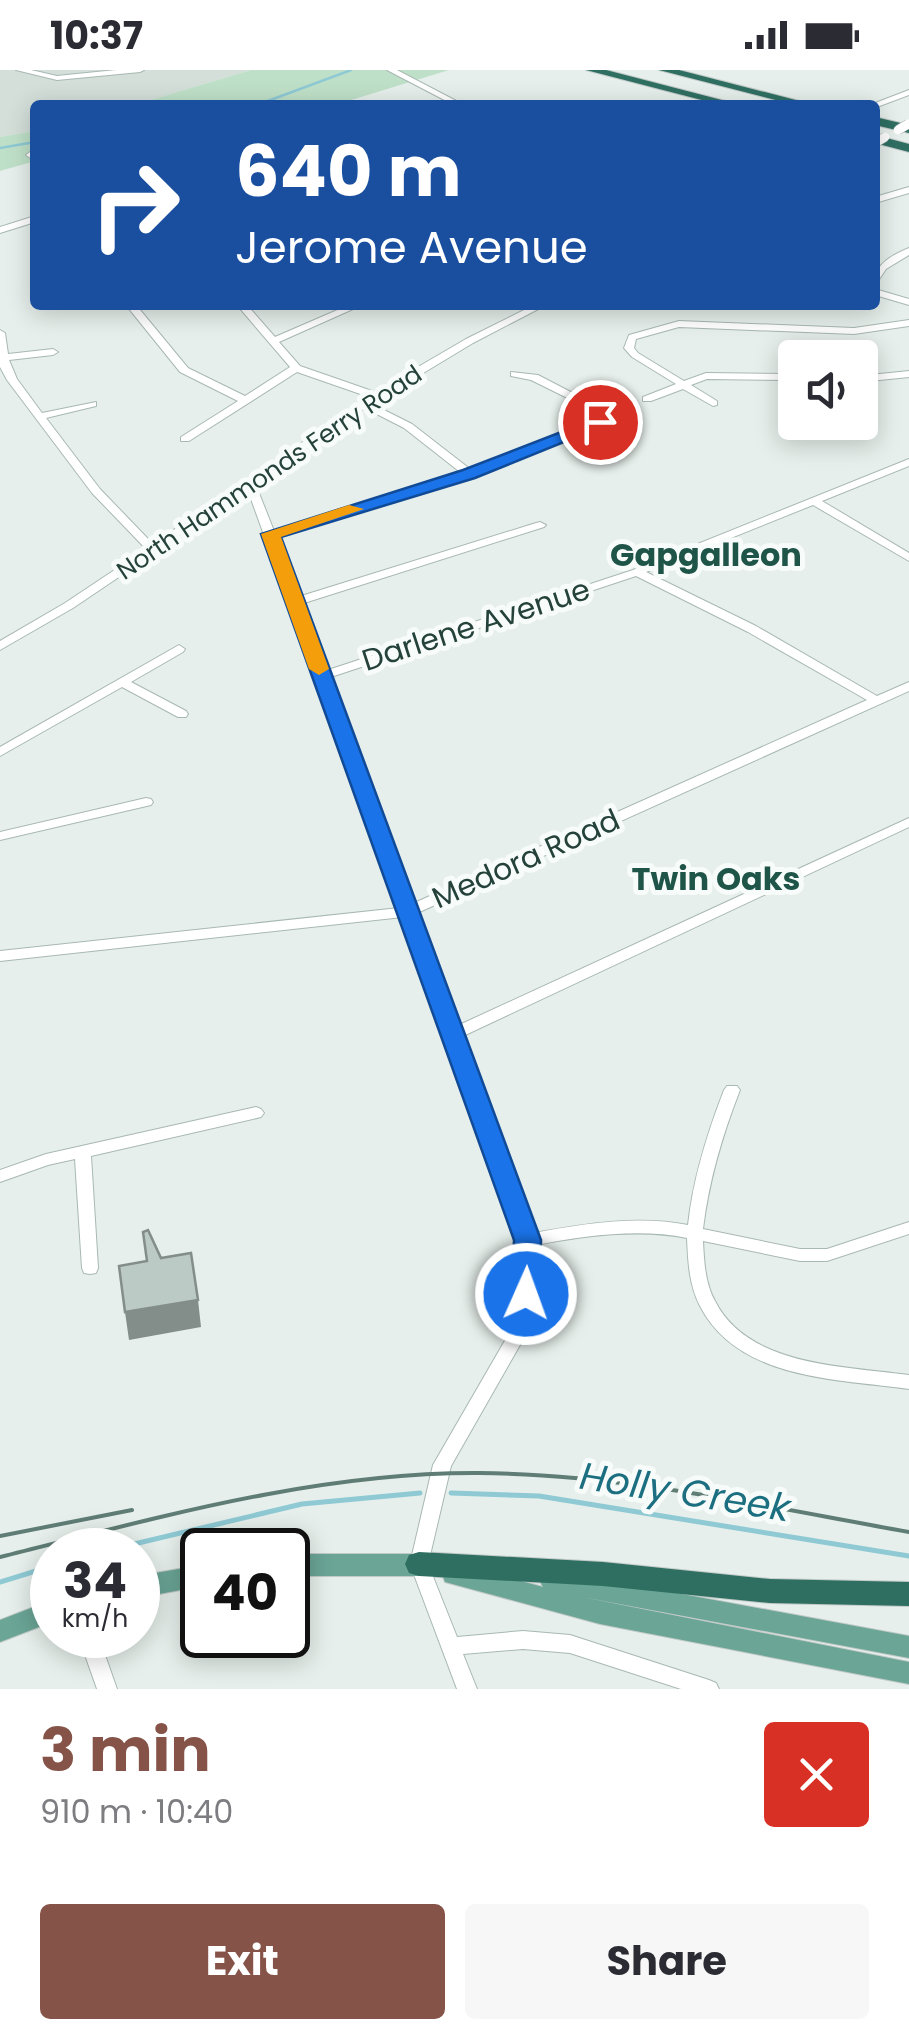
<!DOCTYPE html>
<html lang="en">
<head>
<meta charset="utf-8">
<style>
  :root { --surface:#fff; --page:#f7f7f7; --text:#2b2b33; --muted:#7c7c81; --accent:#855347 }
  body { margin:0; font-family:Poppins,sans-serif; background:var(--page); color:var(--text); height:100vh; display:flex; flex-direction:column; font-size:38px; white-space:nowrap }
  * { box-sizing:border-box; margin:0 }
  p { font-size:32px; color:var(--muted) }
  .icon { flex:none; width:55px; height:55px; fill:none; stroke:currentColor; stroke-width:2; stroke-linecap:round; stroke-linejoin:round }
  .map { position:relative; height:1619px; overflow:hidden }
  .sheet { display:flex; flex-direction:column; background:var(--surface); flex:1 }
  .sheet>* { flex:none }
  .top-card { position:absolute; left:30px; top:30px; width:850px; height:210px; border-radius:10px; box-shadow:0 5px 25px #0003; background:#1a4fa0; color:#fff; overflow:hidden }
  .controls { position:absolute; left:778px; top:270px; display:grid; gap:20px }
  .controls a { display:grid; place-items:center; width:100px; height:100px; border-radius:10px; background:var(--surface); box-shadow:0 5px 25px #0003; font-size:50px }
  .speed { position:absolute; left:30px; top:1458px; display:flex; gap:20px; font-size:50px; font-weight:700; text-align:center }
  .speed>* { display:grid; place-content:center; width:130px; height:130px; border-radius:50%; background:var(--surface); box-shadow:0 5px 25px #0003; line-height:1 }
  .speed small { font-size:25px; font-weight:400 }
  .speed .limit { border:5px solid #111; border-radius:15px; background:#fff; color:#111 }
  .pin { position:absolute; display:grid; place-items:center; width:85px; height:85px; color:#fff; margin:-42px; border:5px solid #fff; border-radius:50%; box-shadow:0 2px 10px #0007 }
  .me { position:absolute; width:110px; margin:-55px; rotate:2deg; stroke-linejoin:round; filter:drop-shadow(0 0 8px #0008) }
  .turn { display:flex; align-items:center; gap:35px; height:210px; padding:0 40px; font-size:45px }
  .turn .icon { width:130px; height:130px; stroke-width:2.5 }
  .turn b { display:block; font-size:70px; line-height:85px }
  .round { display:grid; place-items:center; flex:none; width:105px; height:105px; border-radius:10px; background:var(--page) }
  .summary { display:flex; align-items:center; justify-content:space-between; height:170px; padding:0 40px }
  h1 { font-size:60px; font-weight:700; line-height:75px; color:var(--accent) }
  .primary-button { display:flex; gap:20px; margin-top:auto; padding:20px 40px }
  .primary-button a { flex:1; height:115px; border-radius:10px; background:var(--accent); color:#fff; font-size:40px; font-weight:700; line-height:115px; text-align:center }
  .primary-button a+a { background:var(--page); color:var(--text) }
  .status { display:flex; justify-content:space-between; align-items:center; height:70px; padding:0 50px; background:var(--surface); direction:ltr }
  .status svg { height:28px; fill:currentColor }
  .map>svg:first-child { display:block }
  .built { fill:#d4dfda }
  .green { fill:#bfe0c8 }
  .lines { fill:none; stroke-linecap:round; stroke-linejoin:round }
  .stream-far1 { stroke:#8ec9d4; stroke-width:2.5 }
  .stream { stroke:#8ec9d4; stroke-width:5 }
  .minor-casing { stroke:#a8b8b2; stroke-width:2 }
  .major-casing { stroke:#c2cac8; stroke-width:2 }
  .highway-casing { stroke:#c2cac8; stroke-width:2 }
  .minor { fill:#fff; fill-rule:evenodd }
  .major { fill:#6aa596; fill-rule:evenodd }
  .highway { fill:#2f6f62; fill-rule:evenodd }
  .tram { stroke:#5f7d75; stroke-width:4 }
  .minor-bridge-casing { stroke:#a8b8b2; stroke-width:10; stroke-linecap:butt }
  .minor-bridge { stroke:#fff; stroke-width:9 }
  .shaded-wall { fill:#838d89 }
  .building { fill:#bbcac4; stroke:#838d89; stroke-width:2.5 }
  .route { fill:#1a73e8; stroke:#114b97; stroke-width:2.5 }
  .slow { fill:#f59e0b }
  .labels { text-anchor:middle; stroke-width:10; stroke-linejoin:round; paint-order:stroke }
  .far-street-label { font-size:25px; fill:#24423a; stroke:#f7fbf9 }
  .street-label { font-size:30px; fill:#24423a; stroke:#f7fbf9 }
  .neighbourhood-label { font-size:32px; font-weight:bold; fill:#1f5548; stroke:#f7fbf9 }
  .near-water-label { font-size:38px; font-style:italic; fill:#1c6f80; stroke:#f7fbf9 }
</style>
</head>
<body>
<div class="status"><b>10:37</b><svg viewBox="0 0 49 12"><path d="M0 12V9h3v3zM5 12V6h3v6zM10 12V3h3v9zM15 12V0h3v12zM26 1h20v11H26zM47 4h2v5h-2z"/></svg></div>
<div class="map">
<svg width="909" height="1619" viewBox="0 0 909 1619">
  <rect width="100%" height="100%" fill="#e6efeb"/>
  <path class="built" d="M0,0h251l-117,35h-99v26l-35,6z"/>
  <g class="green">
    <path d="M251,0h198l-114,35h-201z"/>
    <path d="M35,61v30l-35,10v-34z"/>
  </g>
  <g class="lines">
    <g class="stream-far1">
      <path d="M257,35l94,-35"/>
      <path d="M0,78l35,-6"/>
    </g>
    <g class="stream">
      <path d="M451,1423l88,3 370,60"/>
      <path d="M109,1480l193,-46 118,-11"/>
      <path d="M0,1512l52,-16"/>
    </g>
    <g class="minor-casing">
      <g id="minor">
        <path d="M16,0h15l26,6 59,-6h28l-4,2 -83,8z"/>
        <path d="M387,0h10l67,35h-10z"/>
        <path d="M909,20v5l-32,12 -7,-2z"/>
        <path d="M30,82l5,2v7l-9,-6z"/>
        <path d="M909,117v6l-34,10v-6z"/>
        <path d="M35,146v6l-35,11v-6z"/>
        <path d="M909,178v7l-23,14 -8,12 -3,1c0,-19 18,-27 34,-34z"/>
        <path d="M875,219l34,10v6l-34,-10z"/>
        <path d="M126,235h10l52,63 57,28 45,-29 -53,-62h10l28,32 74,-32h13l-83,37 21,24 75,26 91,-53 68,-34h12l-73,38 -101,61 40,20 58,45 55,-20 79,-33 -73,-36 -20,-4v-4l27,3 79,41 -42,21 -102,39 -197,61 22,60 238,-74 4,-1 6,3 -2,2 -243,77 24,67 308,-101 276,-111v7l-87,35 87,52v8l-96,-56 -167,67 110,54 121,70 32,-14v9l-494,223 42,112 452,-208v9l-448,210 73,196c49,-9 104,-18 154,-8 5,-47 19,-91 36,-135l3,-4h10l3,4c-18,46 -31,90 -37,139l97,20h27l82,-27v12l-82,27h-27l-97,-20c1,20 2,42 12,60 33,66 131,65 194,74v14c-72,-10 -171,-9 -209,-83 -11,-21 -12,-45 -13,-68 -48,-10 -103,-2 -151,7l-2,49 -10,44 -73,128 -23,98 29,73 66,-6 47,4 139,45 7,3 3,6h-38l-111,-36 -47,-4 -60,5 14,35h-20l-47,-125 23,-99 74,-128 11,-43 2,-54 -117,-323 -403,44v-10l399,-43 -152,-420 -88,62 -1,3 -5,1 -80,54 -73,42v-9l65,-38 81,-54 -54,-56 -85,-113 -7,-13v-37l5,3 3,21 45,-5 5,3 -5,3 -44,5 8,19 25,34 54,-11v4l-50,12 54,71 53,55 216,-147 -72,-25 -108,69h-8v-4l57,-36 -58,-29zM365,338l39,20 56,44 -186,59 -19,-48zM636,506l112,56 119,68 -455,204 -84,-226z"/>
        <path d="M909,250v6l-55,8 -175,-7 -43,12 -2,9 4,5 46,28 22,-8 89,1v6l-88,-1 -16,6 26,16v4l-4,1 -30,-17 -32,12h-8v-4l33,-13 -44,-27 -8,-9 5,-13 50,-14 175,7z"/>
        <path d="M909,301v6l-49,5v-6z"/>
        <path d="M179,575l6,4 -2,3 -52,30 55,29 2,3 -2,3h-8l-56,-30 -122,69v-9z"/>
        <path d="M146,728l5,1 2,3 -2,3 -151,35v-8z"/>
        <path d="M256,1037l5,2 3,4 -3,4 -170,39 7,112 -2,5 -6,1 -6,-1 -2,-5 -7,-109 -27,6 -48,17v-12l46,-16z"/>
        <path d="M78,1565h20l19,54h-20z"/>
      </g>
    </g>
    <g class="major-casing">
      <g id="major">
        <path d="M288,1484h139l8,4 4,7 -4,7 -8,4h-139z"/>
        <path d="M454,1493l89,24 -3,-6 3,-8 9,-3 357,66v22l-327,-61 327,65v22l-309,-60 -155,-42 -3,-8 3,-8z"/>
        <path d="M202,1495v21l-64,12v-22z"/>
        <path d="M52,1530v22l-52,20v-22z"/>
      </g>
    </g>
    <g class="highway-casing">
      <g id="highway">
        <path d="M586,0h20l135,35h-20z"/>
        <path d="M659,0h20l136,35h-20z"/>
        <path d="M875,47l34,8v8l-34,-8z"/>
        <path d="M875,65l34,9v8l-34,-9z"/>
        <path d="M419,1482l184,10 167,17 139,3v24l-139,-3 -167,-17 -184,-10 -10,-3 -4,-9 4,-9z"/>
      </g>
    </g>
    <use href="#minor" class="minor"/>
    <use href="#major" class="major"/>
    <use href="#highway" class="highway"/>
    <g class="tram">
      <path d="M0,1466l132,-26"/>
      <path d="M0,1487c157,-39 316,-85 479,-84 145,1 288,34 430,59"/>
    </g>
    <g class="minor-bridge-casing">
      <g id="minor-bridge">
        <path d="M898,60l10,-6"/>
        <path d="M875,73l10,-6"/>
      </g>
    </g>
    <use href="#minor-bridge" class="minor-bridge"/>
  </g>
  <path class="shaded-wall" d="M198,1230l3,27 -72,13 -4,-28z"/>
  <path class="building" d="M148,1160l13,28 30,-5 7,47 -73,12 -6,-46 28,-5 -4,-29z"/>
  <path class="route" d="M600,347l8,5 -2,3 -131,53 -194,59 260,703 -1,54 -4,8h-20l-4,-8 2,-54 -253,-706 202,-64z"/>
  <path class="slow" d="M349,435l15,4 -83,28 48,132 -10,6 -10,-6 -48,-135z"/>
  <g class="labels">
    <g class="far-street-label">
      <text transform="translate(269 402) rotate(-34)" y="9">North Hammonds Ferry Road</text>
    </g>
    <g class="street-label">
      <text transform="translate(476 555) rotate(-18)" y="10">Darlene Avenue</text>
      <text transform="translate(526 789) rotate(-24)" y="10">Medora Road</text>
    </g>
    <g class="neighbourhood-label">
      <text x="706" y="496">Gapgalleon</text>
      <text x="716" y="820">Twin Oaks</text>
    </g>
    <g class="near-water-label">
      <text transform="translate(685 1422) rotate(9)" y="13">Holly Creek</text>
    </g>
  </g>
</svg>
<div class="controls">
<a><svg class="icon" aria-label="sound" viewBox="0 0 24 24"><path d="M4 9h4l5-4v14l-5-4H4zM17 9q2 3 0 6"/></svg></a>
</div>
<div class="speed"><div>34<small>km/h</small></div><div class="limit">40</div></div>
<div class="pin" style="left:600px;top:352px;background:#d93025"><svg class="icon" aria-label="arrive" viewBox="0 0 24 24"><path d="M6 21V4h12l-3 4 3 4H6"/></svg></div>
<svg class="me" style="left:526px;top:1224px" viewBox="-20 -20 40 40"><circle r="17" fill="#1a73e8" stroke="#fff" stroke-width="3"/><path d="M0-11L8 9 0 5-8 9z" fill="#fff"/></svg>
<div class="top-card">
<div class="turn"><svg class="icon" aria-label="right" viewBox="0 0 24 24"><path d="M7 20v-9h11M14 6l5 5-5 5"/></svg><div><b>640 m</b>Jerome Avenue</div></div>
</div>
</div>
<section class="sheet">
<div class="summary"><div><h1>3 min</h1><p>910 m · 10:40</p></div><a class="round" style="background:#d93025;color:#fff"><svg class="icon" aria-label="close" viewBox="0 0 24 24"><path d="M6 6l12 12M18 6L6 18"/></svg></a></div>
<div class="primary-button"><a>Exit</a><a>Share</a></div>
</section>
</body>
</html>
